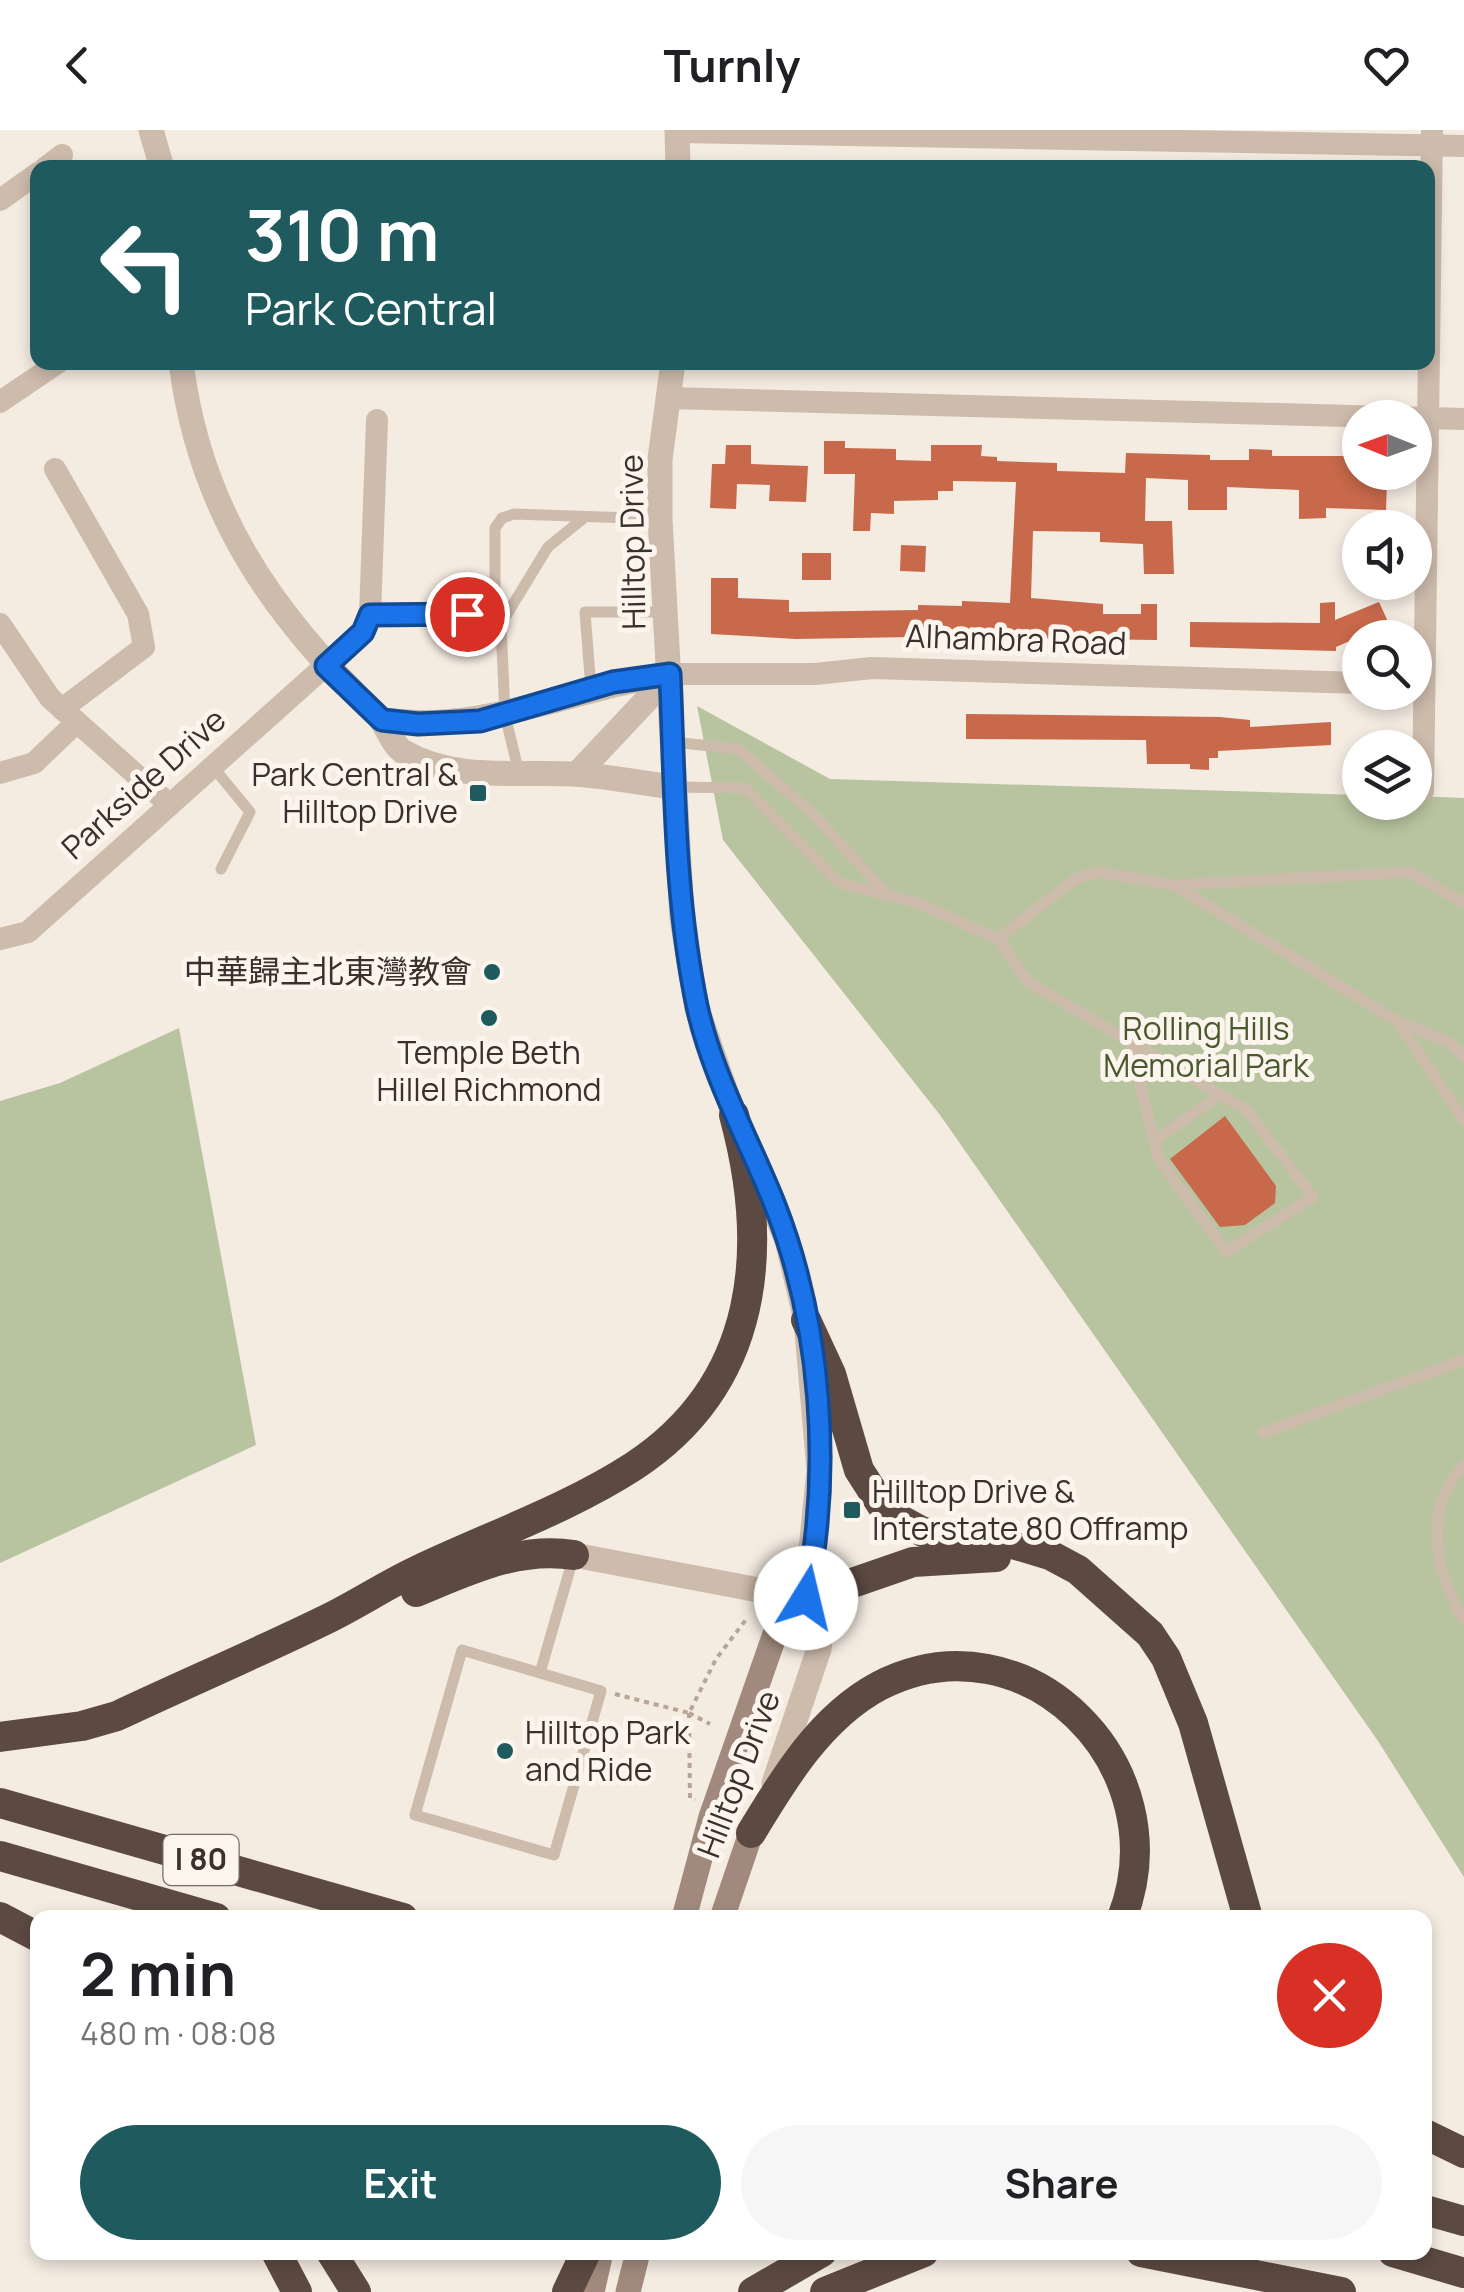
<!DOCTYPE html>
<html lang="en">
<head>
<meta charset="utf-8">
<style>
  :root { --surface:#fff; --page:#f6f6f6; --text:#202124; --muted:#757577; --accent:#1f5a5e }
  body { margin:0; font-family:Manrope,"Noto Sans SC",sans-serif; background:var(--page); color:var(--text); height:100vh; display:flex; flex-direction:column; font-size:38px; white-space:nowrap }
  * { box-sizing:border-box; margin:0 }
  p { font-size:32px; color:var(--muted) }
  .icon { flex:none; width:55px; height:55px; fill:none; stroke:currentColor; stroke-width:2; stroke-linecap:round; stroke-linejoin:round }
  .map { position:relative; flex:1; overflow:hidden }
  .details { position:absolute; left:30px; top:1780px; width:1402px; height:350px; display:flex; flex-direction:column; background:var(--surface); border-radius:20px; box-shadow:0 5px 15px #0003 }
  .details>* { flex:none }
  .hud { position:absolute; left:30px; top:30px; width:1405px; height:210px; border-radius:20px; box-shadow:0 5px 15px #0003; background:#1f5a5e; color:#fff; overflow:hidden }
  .needle { width:65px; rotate:271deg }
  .buttons { position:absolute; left:1342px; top:270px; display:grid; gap:20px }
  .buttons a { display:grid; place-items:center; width:90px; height:90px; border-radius:50%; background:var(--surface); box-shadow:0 5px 15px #0003; font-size:50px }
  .pin { position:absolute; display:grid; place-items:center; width:85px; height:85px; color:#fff; margin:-42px; border:5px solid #fff; border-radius:50%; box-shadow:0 2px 10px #0007 }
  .me { position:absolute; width:110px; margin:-55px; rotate:9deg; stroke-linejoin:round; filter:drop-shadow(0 0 8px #0008) }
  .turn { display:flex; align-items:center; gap:35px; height:210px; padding:0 50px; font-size:45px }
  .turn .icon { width:130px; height:130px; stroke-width:2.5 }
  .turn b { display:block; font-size:70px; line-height:85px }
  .round { display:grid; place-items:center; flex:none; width:105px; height:105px; border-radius:52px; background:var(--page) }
  .overview { display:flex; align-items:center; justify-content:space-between; height:170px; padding:0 50px }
  h1 { font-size:60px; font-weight:700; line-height:75px }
  .cta { display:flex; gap:20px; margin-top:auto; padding:20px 50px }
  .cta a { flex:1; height:115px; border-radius:60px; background:var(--accent); color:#fff; font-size:40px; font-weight:700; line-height:115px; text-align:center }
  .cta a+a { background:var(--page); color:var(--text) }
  header { display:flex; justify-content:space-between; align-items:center; height:130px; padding:0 50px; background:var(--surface); font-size:45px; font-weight:700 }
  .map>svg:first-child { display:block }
  .green { fill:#b8c4a0 }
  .building { fill:#c8694b }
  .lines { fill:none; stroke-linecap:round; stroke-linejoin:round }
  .path { stroke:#b9a596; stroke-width:4; stroke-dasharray:5 5; stroke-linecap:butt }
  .service { stroke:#cdbbac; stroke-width:11 }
  .minor { stroke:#cdbbac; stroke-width:22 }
  .tertiary { stroke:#cdbbac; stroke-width:25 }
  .secondary { stroke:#a18a7d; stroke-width:25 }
  .motorway { stroke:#5c4a42; stroke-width:30 }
  .route-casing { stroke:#114b97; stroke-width:25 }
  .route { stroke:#1a73e8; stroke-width:18 }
  .poi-dot { fill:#1f5a5e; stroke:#fbf5ee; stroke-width:4 }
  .labels { text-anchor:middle; stroke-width:10; stroke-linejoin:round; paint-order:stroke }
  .shield { fill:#fbf5ee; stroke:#756b66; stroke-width:2.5 }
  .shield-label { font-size:30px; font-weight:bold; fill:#3b302b }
  .street-label { font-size:32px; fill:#3b302b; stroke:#fbf5ee }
  .poi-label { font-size:32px; fill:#3b302b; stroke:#fbf5ee; text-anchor:end }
  .park-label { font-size:32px; fill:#4a5a2e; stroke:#fbf5ee }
</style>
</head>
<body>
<header><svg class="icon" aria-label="back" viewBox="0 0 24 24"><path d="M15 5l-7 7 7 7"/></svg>Turnly<svg class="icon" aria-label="heart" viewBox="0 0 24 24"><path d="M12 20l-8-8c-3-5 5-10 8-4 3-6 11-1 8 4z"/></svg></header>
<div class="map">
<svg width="1464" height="2162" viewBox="0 0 1464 2162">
  <rect width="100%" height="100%" fill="#f4ebe1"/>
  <g class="green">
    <path d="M697,576l133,73 530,16v7h55v-6l49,2v1079l-86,-136 -438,-626 -217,-275z"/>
    <path d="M179,898l77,417 -256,118v-462l60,-18z"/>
  </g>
  <g class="building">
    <path d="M824,311h21v7l51,1v11l35,1v-16h51l-1,11 16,1v4l60,2v8l68,2 1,-20 84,2v5h39v-11l23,1v6h88v16h18v9l9,1 -1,28 -60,-2v10l-27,1v-29l-72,-3v23h-39v-30l-42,-2 -1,43h27l2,53h-30l-1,-30 -43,-2v-10l-67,-1 -2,67 72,6v10h38v-10h16v36l-159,-2v6l-27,-1v-7l-175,3 -85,-5v-56h27v20l51,2v12l129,-2v-5l44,1v-5l48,2 6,-121 -63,-1v10h-15v9l-44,1v13l-23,-1 -1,18h-17l2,-57h-31z"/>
    <path d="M726,315h25v19l57,2 -2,36 -37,-1 1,-16 -33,-1 -1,25 -26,-1 2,-44h13z"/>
    <path d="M901,415l25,1 -1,26 -25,-1z"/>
    <rect x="802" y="423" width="29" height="27"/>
    <path d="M1335,472v18l44,-18 10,22 -53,23v4l-146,-4v-25l130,1v-20z"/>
    <path d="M966,584l254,3 30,3v7l81,-5v23l-113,6v7h-9v12l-19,-1v-5h-43l-1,-24 -180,-1z"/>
    <path d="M1225,986l51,70 -1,17 -30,22 -25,2 -50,-68z"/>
  </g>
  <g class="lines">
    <g class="path">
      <path d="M615,1564l74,19 27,-54 32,-42"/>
      <path d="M689,1583l1,85 5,2"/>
      <path d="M689,1583l21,11"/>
    </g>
    <g class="service">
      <path d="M501,494l-6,-15v-81l7,-10 12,-4 146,5"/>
      <path d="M591,559l-6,-77h79"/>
      <path d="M673,612l65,7 73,63 74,80"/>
      <path d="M213,637l37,45 -29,57"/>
      <path d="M519,643l-14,-58 -4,-91 47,-77 37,-30"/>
      <path d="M673,657l72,1 94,95 79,20 80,36"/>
      <path d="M1176,756l221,135 53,22 14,14"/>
      <path d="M1399,894l65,96"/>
      <path d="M1131,914l27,114 68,94 87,-55 -66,-87 -219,-128 -30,-43 77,-60 23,-7 76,13 235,-13 55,31"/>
      <path d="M1154,1011l66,-46"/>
      <path d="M1263,1303l201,-73"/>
      <path d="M1464,1335c-42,44 -29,107 0,155"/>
      <path d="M462,1520l139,41 -47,164 -139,-40z"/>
      <path d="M540,1543l34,-118"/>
    </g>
    <g class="minor">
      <path d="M677,2l787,14"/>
      <path d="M45,38l17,-13"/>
      <path d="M0,70l38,-27"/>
      <path d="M669,268l795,21"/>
      <path d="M0,272l59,-40"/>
      <path d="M55,339l83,145 6,33 -82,62"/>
      <path d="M370,485l97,-1"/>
      <path d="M0,494l50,74 120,107"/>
      <path d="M671,544h144l57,-6 488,15"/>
      <path d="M0,643l34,-10 43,-41"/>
      <path d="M1423,661l9,-661"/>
      <path d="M0,809l28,-7 335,-300 7,-17 7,-195"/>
    </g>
    <g class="tertiary">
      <path d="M151,0l11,38"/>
      <path d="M677,0l1,38"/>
      <path d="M181,232c18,147 90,252 195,352 11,10 15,29 26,37 51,31 116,20 172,23 33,2 66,9 99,13"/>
      <path d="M673,232l-13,97v60l22,400 15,90 37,106 53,125 19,80 13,150 -13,129 15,32 -2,18 -45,134"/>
      <path d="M382,590c105,14 188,-32 289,-46"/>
      <path d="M577,644l94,-100"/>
      <path d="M574,1425l232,44"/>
    </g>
    <g class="secondary">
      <path d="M684,1788l27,-101 64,-183 10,-18 21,-17"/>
      <path d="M722,1788l29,-85"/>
      <path d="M592,2162l9,-40"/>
      <path d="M628,2162l10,-40"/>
    </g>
    <g class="motorway">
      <path d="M806,1190l25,54 28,96 27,42 37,20 73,7 54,16 28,15 72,64 16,24 27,65 55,195"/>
      <path d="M416,1462c52,-21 101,-46 158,-37"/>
      <path d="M806,1469l107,-37 83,-5"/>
      <path d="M0,1607l82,-11 35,-10c68,-32 138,-62 206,-95 32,-15 61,-35 93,-50 71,-34 152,-62 218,-105 126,-83 136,-218 100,-351"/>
      <path d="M0,1673l403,115"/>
      <path d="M751,1703c33,-55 70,-116 128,-147 147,-76 302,81 243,232"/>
      <path d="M0,1726l216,62"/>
      <path d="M0,1787l38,20"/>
      <path d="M1425,2004l39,19"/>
      <path d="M1425,2080l39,11"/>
      <path d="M276,2122l21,40"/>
      <path d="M331,2122l25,40"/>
      <path d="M1141,2122l200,40"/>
      <path d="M1393,2122l71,21"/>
      <path d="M567,2162l19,-40"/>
      <path d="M753,2162l69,-40"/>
      <path d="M825,2162l99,-40"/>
    </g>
  </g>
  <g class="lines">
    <g class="route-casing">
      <path id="route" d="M467,484l-97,1 -7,17 -37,34 56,54 36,4 62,-3 133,-39 57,-8c5,111 4,222 27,332 15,69 51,132 77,197 48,121 58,268 32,395"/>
    </g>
    <use href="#route" class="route"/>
  </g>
  <g class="poi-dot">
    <rect x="468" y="653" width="20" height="20" rx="5"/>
    <circle cx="492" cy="842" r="10"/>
    <circle cx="489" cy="888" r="10"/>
    <rect x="842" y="1370" width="20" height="20" rx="5"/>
    <circle cx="505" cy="1621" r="10"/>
  </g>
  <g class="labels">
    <rect class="shield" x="163.5" y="1705" width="75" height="50" rx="8"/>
    <g class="shield-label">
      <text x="201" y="1740">I 80</text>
    </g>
    <g class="street-label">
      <text transform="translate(633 412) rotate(-91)" y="11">Hilltop Drive</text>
      <text transform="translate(1016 510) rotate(2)" y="11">Alhambra Road</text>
      <text transform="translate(144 654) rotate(-42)" y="11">Parkside Drive</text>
      <text transform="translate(739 1644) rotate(-69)" y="11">Hilltop Drive</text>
    </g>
    <g class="poi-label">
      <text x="458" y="656">Park Central &amp;<tspan x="458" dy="37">Hilltop Drive</tspan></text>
      <text x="472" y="853">中華歸主北東灣教會</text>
      <text x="489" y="934" text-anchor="middle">Temple Beth<tspan x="489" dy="37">Hillel Richmond</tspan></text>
      <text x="872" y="1373" text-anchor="start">Hilltop Drive &amp;<tspan x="872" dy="37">Interstate 80 Offramp</tspan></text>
      <text x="525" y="1614" text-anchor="start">Hilltop Park<tspan x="525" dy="37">and Ride</tspan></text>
    </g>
    <g class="park-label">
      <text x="1206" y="910">Rolling Hills<tspan x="1206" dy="37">Memorial Park</tspan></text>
    </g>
  </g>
</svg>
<div class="buttons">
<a><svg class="needle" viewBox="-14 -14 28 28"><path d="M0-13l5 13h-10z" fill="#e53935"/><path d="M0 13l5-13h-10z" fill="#757577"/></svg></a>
<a><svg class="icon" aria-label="sound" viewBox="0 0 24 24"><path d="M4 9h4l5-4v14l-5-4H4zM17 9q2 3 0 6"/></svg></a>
<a><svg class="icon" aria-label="search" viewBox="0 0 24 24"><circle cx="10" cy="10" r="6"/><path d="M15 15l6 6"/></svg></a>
<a><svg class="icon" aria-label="layers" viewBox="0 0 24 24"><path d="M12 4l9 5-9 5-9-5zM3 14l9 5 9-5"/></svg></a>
</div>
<div class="pin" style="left:467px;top:484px;background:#d93025"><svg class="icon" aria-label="arrive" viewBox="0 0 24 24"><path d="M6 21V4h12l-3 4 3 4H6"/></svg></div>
<svg class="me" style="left:806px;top:1468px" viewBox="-20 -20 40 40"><circle r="19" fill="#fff"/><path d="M0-13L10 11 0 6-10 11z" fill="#1a73e8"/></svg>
<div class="hud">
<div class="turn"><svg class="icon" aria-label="left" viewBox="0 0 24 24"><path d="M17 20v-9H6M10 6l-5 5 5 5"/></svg><div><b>310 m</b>Park Central</div></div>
</div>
<section class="details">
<div class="overview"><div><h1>2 min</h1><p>480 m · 08:08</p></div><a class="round" style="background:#d93025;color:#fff"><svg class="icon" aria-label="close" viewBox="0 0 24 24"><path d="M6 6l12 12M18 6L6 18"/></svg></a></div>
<div class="cta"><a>Exit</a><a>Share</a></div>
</section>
</div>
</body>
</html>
